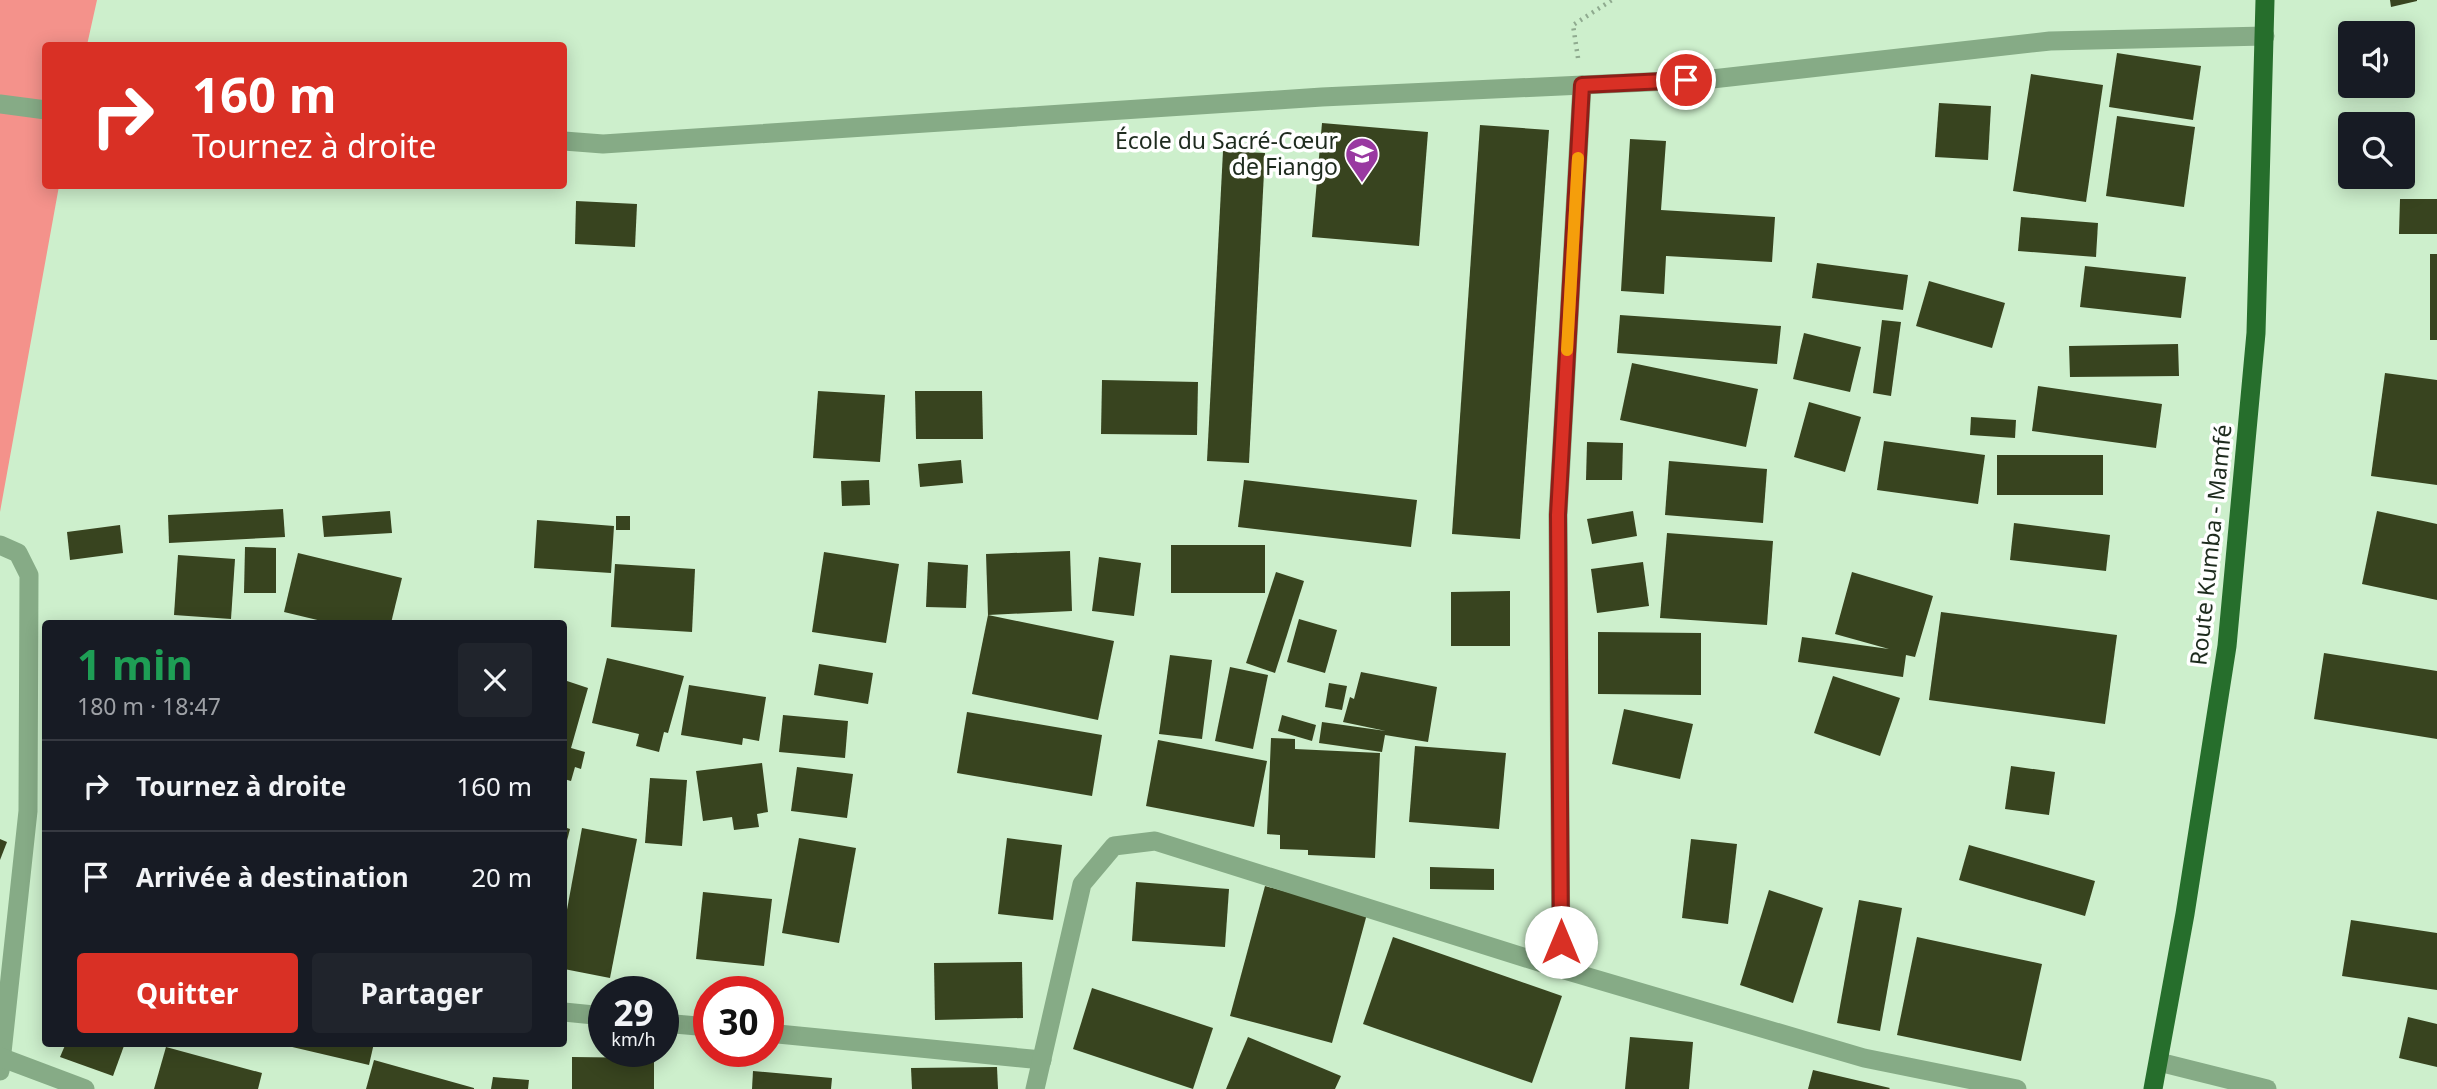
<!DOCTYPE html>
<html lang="fr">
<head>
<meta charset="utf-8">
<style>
  :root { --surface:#171b24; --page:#20242c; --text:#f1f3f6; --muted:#9ea1a6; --line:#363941; --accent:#d93025 }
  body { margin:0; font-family:"Noto Sans",sans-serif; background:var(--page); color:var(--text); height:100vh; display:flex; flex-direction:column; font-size:26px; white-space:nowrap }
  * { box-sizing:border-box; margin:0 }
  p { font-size:23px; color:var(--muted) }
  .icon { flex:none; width:38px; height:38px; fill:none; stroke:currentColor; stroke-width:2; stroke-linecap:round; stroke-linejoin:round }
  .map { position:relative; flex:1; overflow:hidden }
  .drawer { position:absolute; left:42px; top:620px; width:525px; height:427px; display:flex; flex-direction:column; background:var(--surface); border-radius:7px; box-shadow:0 4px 18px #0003 }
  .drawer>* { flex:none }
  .banner { position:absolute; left:42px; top:42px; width:525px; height:147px; border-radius:7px; box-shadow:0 4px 18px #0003; background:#d93025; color:#fff; overflow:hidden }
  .tools { position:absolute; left:2338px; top:21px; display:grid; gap:14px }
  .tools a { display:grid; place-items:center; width:77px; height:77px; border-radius:7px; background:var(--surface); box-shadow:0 4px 18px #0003; font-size:35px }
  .speed { position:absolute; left:588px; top:976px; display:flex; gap:14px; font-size:35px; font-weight:700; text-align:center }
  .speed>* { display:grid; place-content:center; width:91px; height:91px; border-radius:50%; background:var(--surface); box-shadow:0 4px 18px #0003; line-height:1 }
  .speed small { font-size:18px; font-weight:400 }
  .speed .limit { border:10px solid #d22; background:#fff; color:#111 }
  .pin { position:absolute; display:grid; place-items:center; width:60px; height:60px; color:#fff; margin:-30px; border:4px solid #fff; border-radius:50%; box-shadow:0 2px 7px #0007 }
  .me { position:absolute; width:77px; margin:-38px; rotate:0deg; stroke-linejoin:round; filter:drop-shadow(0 0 5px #0008) }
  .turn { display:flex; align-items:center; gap:24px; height:147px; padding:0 35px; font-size:32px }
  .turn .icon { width:91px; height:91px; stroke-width:2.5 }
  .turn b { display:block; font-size:49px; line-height:60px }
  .round { display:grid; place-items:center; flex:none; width:74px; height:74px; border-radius:7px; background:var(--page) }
  .overview { display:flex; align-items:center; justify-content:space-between; height:119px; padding:0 35px }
  h1 { font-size:42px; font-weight:700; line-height:52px; color:#1e9e55 }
  .cta { display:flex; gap:14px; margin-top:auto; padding:14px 35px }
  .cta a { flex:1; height:80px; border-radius:7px; background:var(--accent); color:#fff; font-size:28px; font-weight:700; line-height:80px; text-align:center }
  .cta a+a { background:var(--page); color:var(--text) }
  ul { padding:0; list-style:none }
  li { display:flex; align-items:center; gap:21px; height:91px; padding:0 35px; border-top:2px solid var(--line) }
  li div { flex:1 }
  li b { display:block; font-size:26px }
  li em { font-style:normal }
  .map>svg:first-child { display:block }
  .green { fill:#f4928b }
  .building { fill:#38441f }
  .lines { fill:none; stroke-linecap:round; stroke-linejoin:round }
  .path { stroke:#8faa8f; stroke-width:4.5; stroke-dasharray:2 5; stroke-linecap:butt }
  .minor { stroke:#86ab86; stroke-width:19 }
  .trunk { stroke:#266e2c; stroke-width:19 }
  .route-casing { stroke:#8d1f18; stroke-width:18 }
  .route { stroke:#d93025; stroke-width:12 }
  .slow { stroke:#f59e0b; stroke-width:12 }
  .labels { text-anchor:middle; stroke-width:7; stroke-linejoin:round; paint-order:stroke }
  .poi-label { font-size:23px; fill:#1e2b1e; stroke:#fff; text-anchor:end }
  .street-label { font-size:23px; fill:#1e2b1e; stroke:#fff }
</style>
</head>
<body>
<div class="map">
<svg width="2437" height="1089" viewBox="0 0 2437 1089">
  <rect width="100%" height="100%" fill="#cdefcc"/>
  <path class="green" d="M0,0h97l-10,45 -41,1v140h13l-59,326z"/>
  <g class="building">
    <path d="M2390,0h27v1l-26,6z"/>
    <path d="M2117,53l84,13 -8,54 -84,-13z"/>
    <path d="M2031,74l72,11 -17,117 -73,-11z"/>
    <path d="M1939,103l52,3 -3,54 -53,-3z"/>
    <path d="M2117,116l78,11 -11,80 -78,-11z"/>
    <path d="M1322,123l106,9 -9,114 -107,-9z"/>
    <path d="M1480,125l69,5 -29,409 -68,-5z"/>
    <path d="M1630,139l36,2 -5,69 114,7 -3,45 -106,-6 -2,38 -43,-3z"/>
    <path d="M1223,151l42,2 -16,310 -42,-2z"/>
    <path d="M2400,199h37v35h-38z"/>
    <path d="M576,201l61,3 -2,43 -60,-3z"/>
    <path d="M2021,217l77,6 -2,34 -78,-6z"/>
    <rect x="2430" y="254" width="7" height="86"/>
    <path d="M1817,263l91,12 -5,35 -91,-12z"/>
    <path d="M2085,266l101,11 -5,41 -101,-11z"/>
    <path d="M1929,281l76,22 -13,45 -76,-22z"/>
    <path d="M1620,315l161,11 -4,38 -160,-11z"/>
    <path d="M1882,320l19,2 -10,74 -18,-3z"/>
    <path d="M1804,333l57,14 -11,45 -57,-13z"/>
    <path d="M2178,344l1,32 -109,1 -1,-31z"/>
    <path d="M1632,363l126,26 -12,58 -126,-27z"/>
    <path d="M2385,373l52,7v105l-66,-9z"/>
    <path d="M1102,380l96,2 -1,53 -96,-1z"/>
    <path d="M2038,386l124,18 -6,44 -124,-17z"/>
    <path d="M818,391l67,4 -5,67 -67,-4z"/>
    <path d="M915,391h67l1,48h-67z"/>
    <path d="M1809,402l52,15 -16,55 -51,-15z"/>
    <path d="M1971,417l45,3 -1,18 -45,-3z"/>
    <path d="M1884,441l101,14 -7,49 -101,-14z"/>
    <path d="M1587,442l36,1 -1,37h-36z"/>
    <rect x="1997" y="455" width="106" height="40"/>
    <path d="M961,460l2,23 -43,4 -2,-23z"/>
    <path d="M1669,461l98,8 -4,54 -98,-8z"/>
    <path d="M869,480l1,25 -28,1 -1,-25z"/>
    <path d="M1244,480l173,20 -6,47 -173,-20z"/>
    <path d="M283,509l2,28 -116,6 -1,-28z"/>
    <path d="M390,511l2,22 -68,4 -2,-21z"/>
    <path d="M1633,511l4,25 -45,8 -5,-25z"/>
    <path d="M2377,511l60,13v76l-75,-16z"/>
    <rect x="616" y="516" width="14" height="14"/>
    <path d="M537,520l77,6 -3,47 -77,-5z"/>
    <path d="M2014,523l96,12 -4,36 -96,-11z"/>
    <path d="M120,525l3,28 -53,7 -3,-28z"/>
    <path d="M1667,533l106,8 -6,84 -107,-7z"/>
    <rect x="1171" y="545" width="94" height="48"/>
    <path d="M245,547l31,1v45h-32z"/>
    <path d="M1070,551l2,60 -84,4 -2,-61z"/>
    <path d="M824,552l75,12 -13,79 -74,-11z"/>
    <path d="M298,553l104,25 -11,45h-61l-46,-11z"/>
    <path d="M178,555l57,4 -4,60 -57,-4z"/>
    <path d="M1099,557l42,6 -7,53 -42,-5z"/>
    <path d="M928,562l40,3 -2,43 -40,-1z"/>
    <path d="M1643,562l6,44 -52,7 -6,-44z"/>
    <path d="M615,564l80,5 -3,63 -81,-5z"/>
    <path d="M1276,572l28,9 -29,92 -29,-10z"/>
    <path d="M1852,572l81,24 -18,61 -9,-2 -3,22 -105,-15 4,-25 87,12 -54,-15z"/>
    <path d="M1510,591v55h-59v-54z"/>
    <path d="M1941,612l176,23 -12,89 -176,-24z"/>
    <path d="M988,615l126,26 -16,79 -126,-26z"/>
    <path d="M1299,619l38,11 -12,43 -38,-11z"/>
    <path d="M1598,632l103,1v62l-103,-1z"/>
    <path d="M2324,653l113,18v68l-123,-20z"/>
    <path d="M1170,655l42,5 -10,79 -43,-5z"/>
    <path d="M607,658l77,18 -16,57 -4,-1 -5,20 -23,-6 3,-12 -47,-11z"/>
    <path d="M819,664l54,9 -5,31 -54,-9z"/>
    <path d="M1230,667l38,8 -15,74 -38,-8z"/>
    <path d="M1361,672l76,15 -9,55 -43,-7 -3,17 -63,-9 3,-21 64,9 -43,-9 7,-25 4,2z"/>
    <path d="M1833,676l67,22 -20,58 -66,-23z"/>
    <path d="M564,680l24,8 -17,60 14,4 -4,17 -6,-2 -4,14 -7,-2z"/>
    <path d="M1329,683l18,3 -5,24 -17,-3z"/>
    <path d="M689,685l77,12 -7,44 -16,-3 -1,7 -61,-10z"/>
    <path d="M1624,709l69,15 -13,55 -68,-15z"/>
    <path d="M967,712l135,23 -10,61 -135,-23z"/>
    <path d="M783,715l65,6 -3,37 -66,-6z"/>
    <path d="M1282,715l34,10 -4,16 -34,-10z"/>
    <path d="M1271,738l24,1v10l85,4 -5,105 -67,-3v-5l-28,-1v-14l-13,-1z"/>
    <path d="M1158,740l109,21 -13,66 -108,-21z"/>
    <path d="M1415,746l91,7 -7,76 -90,-7z"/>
    <path d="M762,763l6,49 -11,2 2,13 -25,3 -2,-13 -29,4 -7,-50z"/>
    <path d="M2011,766l44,6 -6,43 -44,-6z"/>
    <path d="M797,767l56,7 -6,44 -56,-7z"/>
    <path d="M650,778l37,2 -5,66 -37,-3z"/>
    <path d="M564,827l6,2 -6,23z"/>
    <path d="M582,828l55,11 -27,139 -46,-9v-43z"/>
    <path d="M799,838l57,10 -17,95 -57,-10z"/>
    <path d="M1007,838l55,7 -9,75 -55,-6z"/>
    <path d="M0,839l7,3 -7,18z"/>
    <path d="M1691,839l46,5 -9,80 -46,-6z"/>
    <path d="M1969,845l126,36 -10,35 -126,-36z"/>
    <path d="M1430,867l64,2v21l-64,-1z"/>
    <path d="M1136,882l93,7 -4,58 -93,-6z"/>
    <path d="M1265,886l102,28 -35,129 -102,-27z"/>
    <path d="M1769,890l54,18 -30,95 -53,-18z"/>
    <path d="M703,892l69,7 -8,67 -68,-7z"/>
    <path d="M1859,900l43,8 -22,123 -43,-8z"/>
    <path d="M2351,920l86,13v57l-95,-14z"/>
    <path d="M1393,937l169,59 -30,87 -169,-59z"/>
    <path d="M1917,937l125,27 -21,97 -124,-26z"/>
    <path d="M1022,962l1,56 -88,2 -1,-57z"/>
    <path d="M1092,988l121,40 -20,61 -120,-40z"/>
    <path d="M2408,1017l29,7v43l-38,-9z"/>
    <path d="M1248,1037l93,39 -6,13h-109z"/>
    <path d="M1630,1037l63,5 -4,47h-64z"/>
    <path d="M66,1043h59l-12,33 -53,-19z"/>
    <path d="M288,1043h86l-5,22 -81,-19z"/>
    <path d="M166,1047l96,26 -4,16h-104z"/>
    <path d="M572,1057l82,1v31h-82z"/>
    <path d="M374,1060l100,28v1h-108z"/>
    <path d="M997,1067l1,22h-86l-1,-21z"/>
    <path d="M1813,1070l77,18 -1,1h-81z"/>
    <path d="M753,1071l79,7 -1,11h-79z"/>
    <path d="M493,1077l36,3 -1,9h-37z"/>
  </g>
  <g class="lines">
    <path class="path" d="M1578,58l-5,-33 39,-25"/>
    <g class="minor">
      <path d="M0,104l46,6"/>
      <path d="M564,141l39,3 719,-47 390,-18 338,-38 215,-5"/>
      <path d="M0,545l18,8 11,22 -1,236 -28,260"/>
      <path d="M1561,969l-3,-454 24,-430"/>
      <path d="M564,1012l40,4"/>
      <path d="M663,1023l46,4"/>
      <path d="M768,1033l274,27"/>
      <path d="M0,1057l85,32"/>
      <path d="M2159,1062l108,27"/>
      <path d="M1035,1089l47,-205 32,-38 41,-5 406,128 303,89 153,31"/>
    </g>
    <path class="trunk" d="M2153,1089l32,-175 42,-268 29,-313 9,-333"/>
  </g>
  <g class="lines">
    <g class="route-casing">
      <path id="route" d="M1561,942l-3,-427 24,-430 104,-5"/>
    </g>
    <use href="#route" class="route"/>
    <path class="slow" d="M1567,350l11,-192"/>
  </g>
  <defs>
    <g id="school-pin" transform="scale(1.75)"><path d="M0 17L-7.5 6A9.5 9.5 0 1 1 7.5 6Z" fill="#9939a1" stroke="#fff"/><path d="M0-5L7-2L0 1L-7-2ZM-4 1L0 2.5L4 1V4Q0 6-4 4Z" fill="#fff"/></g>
  </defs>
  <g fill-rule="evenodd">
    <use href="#school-pin" x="1362" y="154"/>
  </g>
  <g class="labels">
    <g class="poi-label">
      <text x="1338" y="149">École du Sacré-Cœur<tspan x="1338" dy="26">de Fiango</tspan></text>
    </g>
    <g class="street-label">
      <text transform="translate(2211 545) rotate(-84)" y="8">Route Kumba - Mamfé</text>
    </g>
  </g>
</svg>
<div class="tools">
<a><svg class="icon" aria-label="sound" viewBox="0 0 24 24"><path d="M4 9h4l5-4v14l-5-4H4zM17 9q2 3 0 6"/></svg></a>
<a><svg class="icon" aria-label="search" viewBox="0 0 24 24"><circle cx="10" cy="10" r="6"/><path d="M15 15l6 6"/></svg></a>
</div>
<div class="speed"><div>29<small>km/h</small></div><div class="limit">30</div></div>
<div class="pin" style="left:1686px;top:80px;background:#d93025"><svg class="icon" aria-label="arrive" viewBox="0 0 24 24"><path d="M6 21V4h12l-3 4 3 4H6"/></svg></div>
<svg class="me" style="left:1561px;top:942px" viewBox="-20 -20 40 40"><circle r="19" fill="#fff"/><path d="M0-13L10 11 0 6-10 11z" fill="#d93025"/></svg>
<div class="banner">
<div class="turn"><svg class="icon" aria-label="right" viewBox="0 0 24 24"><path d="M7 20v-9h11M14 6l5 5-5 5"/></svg><div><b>160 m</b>Tournez à droite</div></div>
</div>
<section class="drawer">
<div class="overview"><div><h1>1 min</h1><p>180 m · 18:47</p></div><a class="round"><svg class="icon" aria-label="close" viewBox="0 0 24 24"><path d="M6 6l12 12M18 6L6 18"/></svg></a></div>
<ul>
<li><svg class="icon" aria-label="right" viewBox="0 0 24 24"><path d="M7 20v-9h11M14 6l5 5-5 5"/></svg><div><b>Tournez à droite</b></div><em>160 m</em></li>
<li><svg class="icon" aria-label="arrive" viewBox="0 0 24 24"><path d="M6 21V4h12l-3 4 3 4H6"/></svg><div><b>Arrivée à destination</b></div><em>20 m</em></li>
</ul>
<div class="cta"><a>Quitter</a><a>Partager</a></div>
</section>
</div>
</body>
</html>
